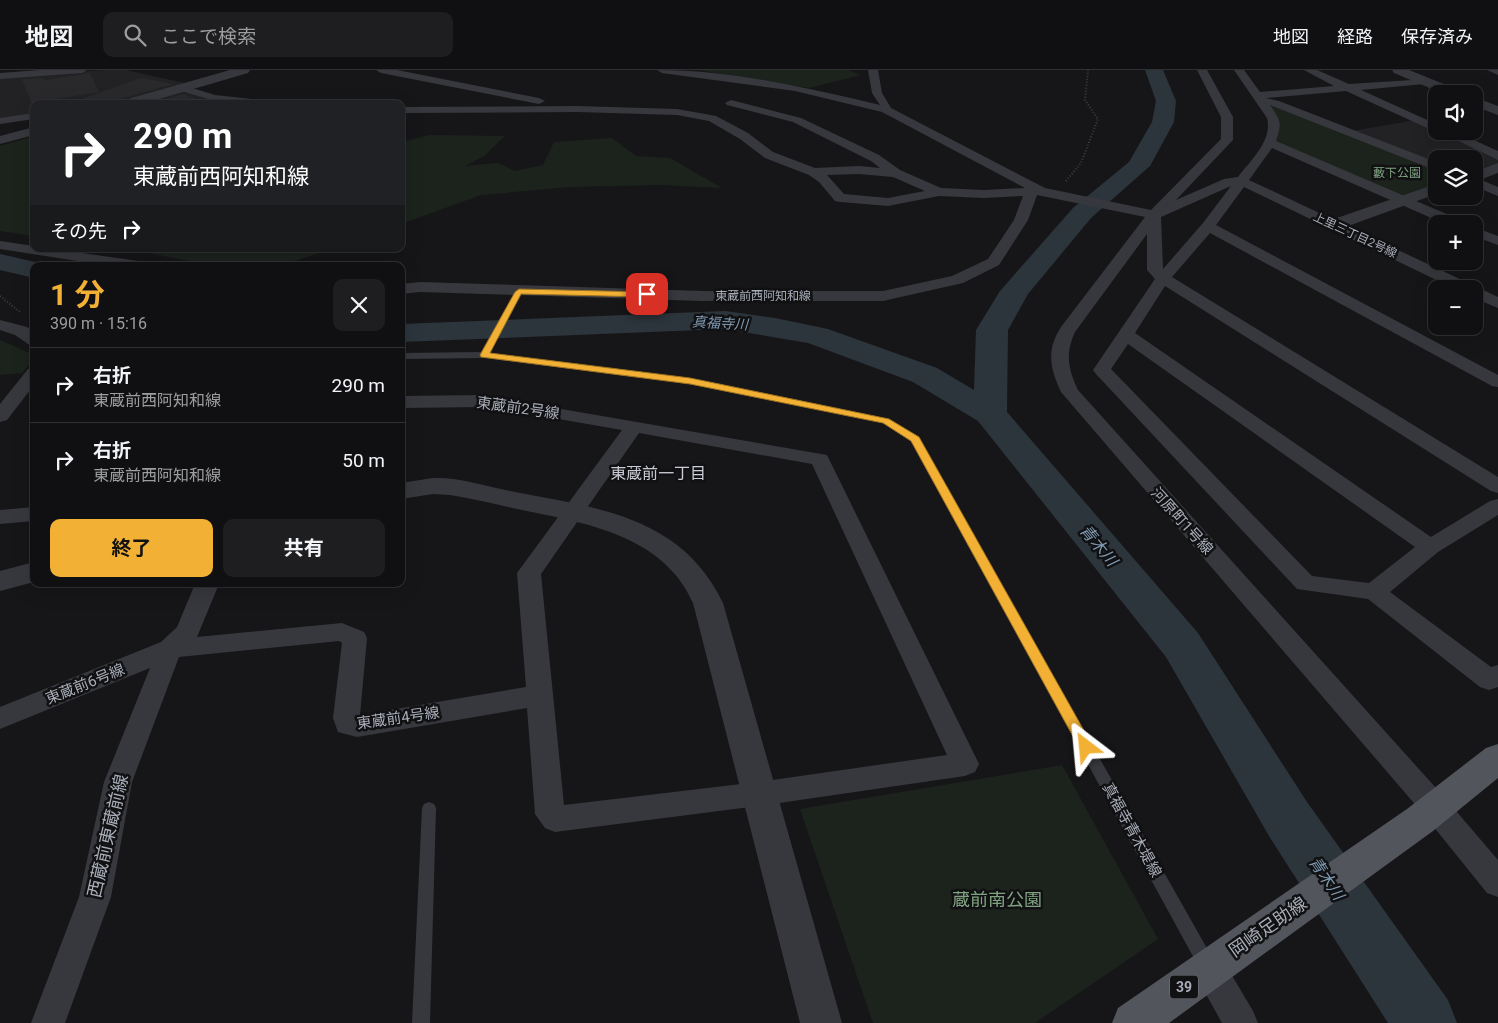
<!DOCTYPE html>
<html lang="ja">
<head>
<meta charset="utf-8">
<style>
  :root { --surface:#101012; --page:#1e1e20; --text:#f1f3f6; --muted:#9c9d9f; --line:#303032; --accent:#f2b134 }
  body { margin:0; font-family:Roboto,"Noto Sans JP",sans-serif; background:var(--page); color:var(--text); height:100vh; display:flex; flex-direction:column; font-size:19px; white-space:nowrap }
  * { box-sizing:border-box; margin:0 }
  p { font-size:16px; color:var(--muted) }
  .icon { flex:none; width:28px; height:28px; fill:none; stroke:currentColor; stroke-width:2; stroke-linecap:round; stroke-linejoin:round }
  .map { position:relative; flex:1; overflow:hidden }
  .details { position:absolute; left:30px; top:192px; width:375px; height:325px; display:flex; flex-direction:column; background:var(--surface); border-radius:10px; box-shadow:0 5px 20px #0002,0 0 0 1px var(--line) }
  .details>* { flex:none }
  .banner { position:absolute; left:30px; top:30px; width:375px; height:152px; border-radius:10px; box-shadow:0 5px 20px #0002,0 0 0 1px var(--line); background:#202124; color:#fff; overflow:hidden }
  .buttons { position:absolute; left:1428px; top:15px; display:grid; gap:10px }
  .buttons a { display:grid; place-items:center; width:55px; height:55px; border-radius:10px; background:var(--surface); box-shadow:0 5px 20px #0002,0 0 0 1px var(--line); font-size:25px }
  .pin { position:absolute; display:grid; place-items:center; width:42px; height:42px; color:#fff; margin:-21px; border-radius:10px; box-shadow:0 2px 8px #0006 }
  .me { position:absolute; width:55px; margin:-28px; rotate:331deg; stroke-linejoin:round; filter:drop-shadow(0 0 4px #0008) }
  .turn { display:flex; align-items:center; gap:18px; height:105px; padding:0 20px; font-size:22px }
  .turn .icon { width:65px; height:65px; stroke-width:2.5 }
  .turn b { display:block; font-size:35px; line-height:42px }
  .then { display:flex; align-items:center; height:48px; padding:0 20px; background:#0003; gap:10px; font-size:19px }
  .round { display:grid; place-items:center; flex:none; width:52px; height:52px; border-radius:10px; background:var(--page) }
  .headline { display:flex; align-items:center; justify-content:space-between; height:85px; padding:0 20px }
  h1 { font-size:30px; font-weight:700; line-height:38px; color:var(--accent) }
  .cta { display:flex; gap:10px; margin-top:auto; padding:10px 20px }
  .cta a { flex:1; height:58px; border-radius:10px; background:var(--accent); color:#111; font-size:20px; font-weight:700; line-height:58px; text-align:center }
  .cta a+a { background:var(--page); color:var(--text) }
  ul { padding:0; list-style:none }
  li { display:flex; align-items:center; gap:15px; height:75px; padding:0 20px; border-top:1px solid var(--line) }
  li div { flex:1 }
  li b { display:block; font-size:19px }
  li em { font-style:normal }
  header { display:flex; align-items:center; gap:30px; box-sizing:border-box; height:70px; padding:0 25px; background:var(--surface); border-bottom:1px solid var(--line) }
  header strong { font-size:24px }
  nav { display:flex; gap:28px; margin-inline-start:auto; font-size:18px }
  .search { width:350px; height:45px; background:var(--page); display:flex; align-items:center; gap:12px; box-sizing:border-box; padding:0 18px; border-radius:10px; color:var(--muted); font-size:19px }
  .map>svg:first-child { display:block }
  .built { fill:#222225 }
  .green { fill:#1c231d }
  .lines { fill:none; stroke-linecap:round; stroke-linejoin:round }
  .river { fill:#2c353c; fill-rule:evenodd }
  .building { fill:#29292c }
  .path { stroke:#3d3f44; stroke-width:2; stroke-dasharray:1 2; stroke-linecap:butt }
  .service { fill:#37383d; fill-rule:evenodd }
  .minor { fill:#37383d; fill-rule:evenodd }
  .tertiary { fill:#37383d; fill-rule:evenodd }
  .primary { fill:#53555c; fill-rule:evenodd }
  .route { fill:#f2b134; stroke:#9d7322 }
  .labels { text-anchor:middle; stroke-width:5; stroke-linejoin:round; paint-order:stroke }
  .far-park-label { font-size:12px; fill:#7fa381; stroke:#111113 }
  .far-street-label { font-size:12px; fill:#a8adb8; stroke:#111113 }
  .far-water-label { font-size:14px; font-style:italic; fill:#7f9bb3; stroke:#111113 }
  .shield { fill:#111113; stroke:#7b7e86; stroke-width:1 }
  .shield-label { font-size:14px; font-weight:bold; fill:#a8adb8 }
  .street-label { font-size:15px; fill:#a8adb8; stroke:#111113 }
  .neighbourhood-label { font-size:16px; fill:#c9ccd4; stroke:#111113 }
  .water-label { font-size:16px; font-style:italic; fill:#7f9bb3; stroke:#111113 }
  .near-street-label { font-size:18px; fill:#a8adb8; stroke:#111113 }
  .near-park-label { font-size:18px; fill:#7fa381; stroke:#111113 }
</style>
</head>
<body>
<header>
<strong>地図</strong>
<div class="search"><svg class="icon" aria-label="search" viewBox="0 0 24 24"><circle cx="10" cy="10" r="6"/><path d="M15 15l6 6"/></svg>ここで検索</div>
<nav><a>地図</a><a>経路</a><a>保存済み</a></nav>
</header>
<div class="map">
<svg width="1498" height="953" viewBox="0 0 1498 953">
  <rect width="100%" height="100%" fill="#161618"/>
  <g class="built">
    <path d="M103,0h23l63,14 -13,4 33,12 37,4h-212v10l-34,5v-42z"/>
    <path d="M1416,50l20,9v2h4l58,26v7l-24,8v-13h-38v5l-84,-33z"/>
  </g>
  <g class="green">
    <path d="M698,0h150l13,5 -52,13z"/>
    <path d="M1267,34h6l163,64v16l-31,11 -8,-1 -118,-50 -4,-4 4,-9v-10z"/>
    <path d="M430,65l75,1 -21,20 -19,10 33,-3 17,8 28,-6 11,-23 58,-4 24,18 34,2 52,30 -61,-3 -91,2 -89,8 -80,29v-87l5,4z"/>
    <path d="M34,66v100l-34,-5v-85z"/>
    <path d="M130,179h201l-51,17h-67z"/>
    <path d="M0,270l34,15v4l-12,14 -22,2z"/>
    <path d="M1062,695l96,174 -123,84h-162l-73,-214z"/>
  </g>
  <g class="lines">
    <g class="river">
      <path d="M1145,0h18l13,31 -2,21 -24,44 -59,52 -63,76 -20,36 -1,82 191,221 109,169 141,198 9,23h-69l-119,-187 -103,-179 -188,-236 -65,-39 -105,-39 -83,-14 -324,13v-18l324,-13 50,7 53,11 109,39 37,22 2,-60 24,-39 73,-83 56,-46 23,-40 4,-21z"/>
      <path d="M0,184l44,10 1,2h-11v12l-34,-8z"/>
    </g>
  </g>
  <g class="building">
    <path d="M90,3l9,19 -49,8 1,4h-19l-10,-25 21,-1 1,2z"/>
    <path d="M141,8l33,6 -54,15 -3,5h-40l-1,-3z"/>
    <path d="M183,24l20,7 -1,3h-52z"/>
  </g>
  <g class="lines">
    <g class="path">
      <path d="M1066,111l15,-18 17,-44 -13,-19 3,-30"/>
      <path d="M0,226l20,16"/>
    </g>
    <g class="service">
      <path d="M516,220l7,2 -34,61 201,25 199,41 29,18 295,522 2,6 -2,6 -6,2 -6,-2 -290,-530 -28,-18 -193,-39 -206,-26 -83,1v-6l80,-1z"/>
      <path d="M429,732l5,2 2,4 -6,215h-18l10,-215 2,-4z"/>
    </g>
    <g class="minor">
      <path d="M40,0h47l-5,3 -82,6v-6z"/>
      <path d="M376,0h21l142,28 6,3 -6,3 -158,-31z"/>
      <path d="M657,0c75,0 150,18 223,35l-8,-12 -4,-23h10l4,23 9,15 154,80 106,22 70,-71v-22l-24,-47h10l26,47v23l-57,60 48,-21 14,-2c12,-16 35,-36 29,-59l-33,-48h10l16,22 74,-6 -30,-16h13l32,14 79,-5 1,2 -1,2 -4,1 -63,6 75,34v8l-90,-41 -80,7 13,3 157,61v8l-4,-1 -162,-64c11,16 12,18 6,36l187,80 2,3h-20l-173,-76 -23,32 249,117v11l-24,-10v-9h-19l-211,-102 -28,38 282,150v12l-6,-1 -282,-153 -38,44 326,200v16l-7,-2 -326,-205 -30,47 296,204 59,-36 8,-2v16l-60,37 -48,40 101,75 7,-2v22l-9,3 -9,-3 -112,-88 -71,-10 -201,-215 -3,-4 62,-91 -8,-9v-36l-72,98c-10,22 -7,37 3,58l367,408 53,62v37l-11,-4 -62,-77 -364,-424c-11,-23 -15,-42 0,-65l84,-110 -108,-22 -9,25 -29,45 -36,18 -80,18h-180l-283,-9 -19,2v-10l19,-2 283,9h180l69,-15 36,-17 26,-39 9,-24 -39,2 -45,-2 -51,10 -48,-4 -5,-1 -16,-19 -10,-7 -44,-17 -25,-19 -31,-18 -32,-6 -100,-3 -176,1v-6l176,-1 100,3 39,7 32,17 25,19 42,16 44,-2 21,2 -9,-7 -78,-39 -66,-17 -2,-2 6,-3 70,18 78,37 21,15 41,18 43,2 41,-2 -143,-76 -87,-21 -133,-18zM859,104l34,3 32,14 -37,7 -44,-4 -17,-19zM1231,116l-28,37 -40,46 -2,-52zM1128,274l287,203 -46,36 -57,-7 -201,-207z"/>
      <path d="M1487,0h11v5z"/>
      <path d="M182,15l33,10 54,6 5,3h-38l-22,-3 -36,-11 -1,-2z"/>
      <path d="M34,43v6l-34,5v-6z"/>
      <path d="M1438,61h16l44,20v9z"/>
      <path d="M1474,107l24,10v9l-24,-10z"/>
      <path d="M1474,157l24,9v9l-24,-9z"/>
      <path d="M0,171l34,5v3h20l84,12 5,2 3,3h-36l-110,-17z"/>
      <path d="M0,250l27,7 7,5v13l-6,-1 -13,-9 -15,-5z"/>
      <path d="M34,298v17l-27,35 -7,2v-18l28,-35z"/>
      <path d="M481,325l346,60 152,309 -4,8 -10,4 -207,30 -203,26 -10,-4 -10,-14 -8,-106 -170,29 -19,-5 -5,-14 9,-75 -3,-2 -160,16 -47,125 -21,115 -46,126h-34l48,-126 25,-115 46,-114 -150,61v-22l161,-65 16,-15 18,-43h24l-22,53 145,-14 22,9 3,6 -7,77 166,-28 -9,-114 105,-143 -121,-21 -20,-2 -80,1v-12zM639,363l173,31 135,291 -189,27 -194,23 -23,-231z"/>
      <path d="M34,437v14l-34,3v-14z"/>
      <path d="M1209,882l12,5 32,54 5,12h-36l-30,-54 5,-12z"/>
    </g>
    <g class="tertiary">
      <path d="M230,0h20l-2,3 -106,31h-23l2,-3z"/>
      <path d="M1392,0h17l52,21 1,3h-18l-50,-21z"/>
      <path d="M1474,27l24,9v9l-24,-9z"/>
      <path d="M34,57v8l-34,9v-8z"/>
      <path d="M1498,93v10l-24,9v-10z"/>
      <path d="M1436,114v10l-96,35 -6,1 -6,-1 -3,-4 3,-4z"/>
      <path d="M433,408c27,-1 55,9 82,14 84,16 167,25 208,111l119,420h-42l-107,-420c-29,-67 -107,-80 -171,-93 -24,-5 -47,-11 -72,-15l-17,-1 -32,5v-16z"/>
      <path d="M34,492v20l-34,9v-20z"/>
    </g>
    <path class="primary" d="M1498,674v34l-65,53 -264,192h-57l6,-15 289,-199 79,-61z"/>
  </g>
  <path class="route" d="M519,219l128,3 4,2 -4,3 -126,-3 -31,59 200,25 199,41 30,18 172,306 2,4 -2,4 -5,2 -5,-2 -170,-310 -28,-18 -193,-39 -209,-27 -1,-2 35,-63z"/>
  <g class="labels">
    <g class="far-park-label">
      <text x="1397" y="107">藪下公園</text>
    </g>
    <g class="far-street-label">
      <text transform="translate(1355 165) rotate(25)" y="4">上里三丁目2号線</text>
      <text x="763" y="230">東蔵前西阿知和線</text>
    </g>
    <g class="far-water-label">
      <text transform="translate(720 253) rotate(3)" y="5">真福寺川</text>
    </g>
    <rect class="shield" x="1170" y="905.5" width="28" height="23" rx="4"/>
    <g class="shield-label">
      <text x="1184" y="922">39</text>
    </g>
    <g class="street-label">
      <text transform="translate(518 338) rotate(8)" y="5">東蔵前2号線</text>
      <text transform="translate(1182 451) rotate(48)" y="5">河原町1号線</text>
      <text transform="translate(85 614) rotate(-22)" y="5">東蔵前6号線</text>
      <text transform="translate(398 648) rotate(-8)" y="5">東蔵前4号線</text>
      <text transform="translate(1132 760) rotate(61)" y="5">真福寺青木堤線</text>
    </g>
    <g class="neighbourhood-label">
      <text x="658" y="409">東蔵前一丁目</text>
    </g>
    <g class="water-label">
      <text transform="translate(1099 475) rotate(50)" y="6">青木川</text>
      <text transform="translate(1327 808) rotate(56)" y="6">青木川</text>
    </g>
    <g class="near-street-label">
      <text transform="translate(108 766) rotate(-77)" y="6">西蔵前東蔵前線</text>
      <text transform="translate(1268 857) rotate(-35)" y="6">岡崎足助線</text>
    </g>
    <g class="near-park-label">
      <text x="997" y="836">蔵前南公園</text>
    </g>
  </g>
</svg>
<div class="buttons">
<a><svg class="icon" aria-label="sound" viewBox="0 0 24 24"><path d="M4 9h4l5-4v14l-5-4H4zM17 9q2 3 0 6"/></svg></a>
<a><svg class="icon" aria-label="layers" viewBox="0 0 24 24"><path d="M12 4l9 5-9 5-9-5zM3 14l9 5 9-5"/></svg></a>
<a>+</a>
<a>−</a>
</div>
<div class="pin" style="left:647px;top:224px;background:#d93025"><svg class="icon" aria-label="arrive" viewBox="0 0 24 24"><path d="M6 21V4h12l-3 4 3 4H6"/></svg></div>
<svg class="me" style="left:1086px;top:677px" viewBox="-20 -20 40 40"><path d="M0-17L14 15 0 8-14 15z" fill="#f2b134" stroke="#fff" stroke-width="4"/></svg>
<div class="banner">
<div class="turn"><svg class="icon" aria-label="right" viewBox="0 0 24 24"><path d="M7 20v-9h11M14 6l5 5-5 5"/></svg><div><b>290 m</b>東蔵前西阿知和線</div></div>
<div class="then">その先<svg class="icon" aria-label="right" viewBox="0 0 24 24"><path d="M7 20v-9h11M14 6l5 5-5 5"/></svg></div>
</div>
<section class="details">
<div class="headline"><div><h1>1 分</h1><p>390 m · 15:16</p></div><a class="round"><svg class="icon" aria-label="close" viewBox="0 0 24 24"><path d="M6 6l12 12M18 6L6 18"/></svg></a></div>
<ul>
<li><svg class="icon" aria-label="right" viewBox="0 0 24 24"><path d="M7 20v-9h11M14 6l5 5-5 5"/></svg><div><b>右折</b><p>東蔵前西阿知和線</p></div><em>290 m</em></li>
<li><svg class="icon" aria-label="right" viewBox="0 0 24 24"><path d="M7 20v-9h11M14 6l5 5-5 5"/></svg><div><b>右折</b><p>東蔵前西阿知和線</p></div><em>50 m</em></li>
</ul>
<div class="cta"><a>終了</a><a>共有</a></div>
</section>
</div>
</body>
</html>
